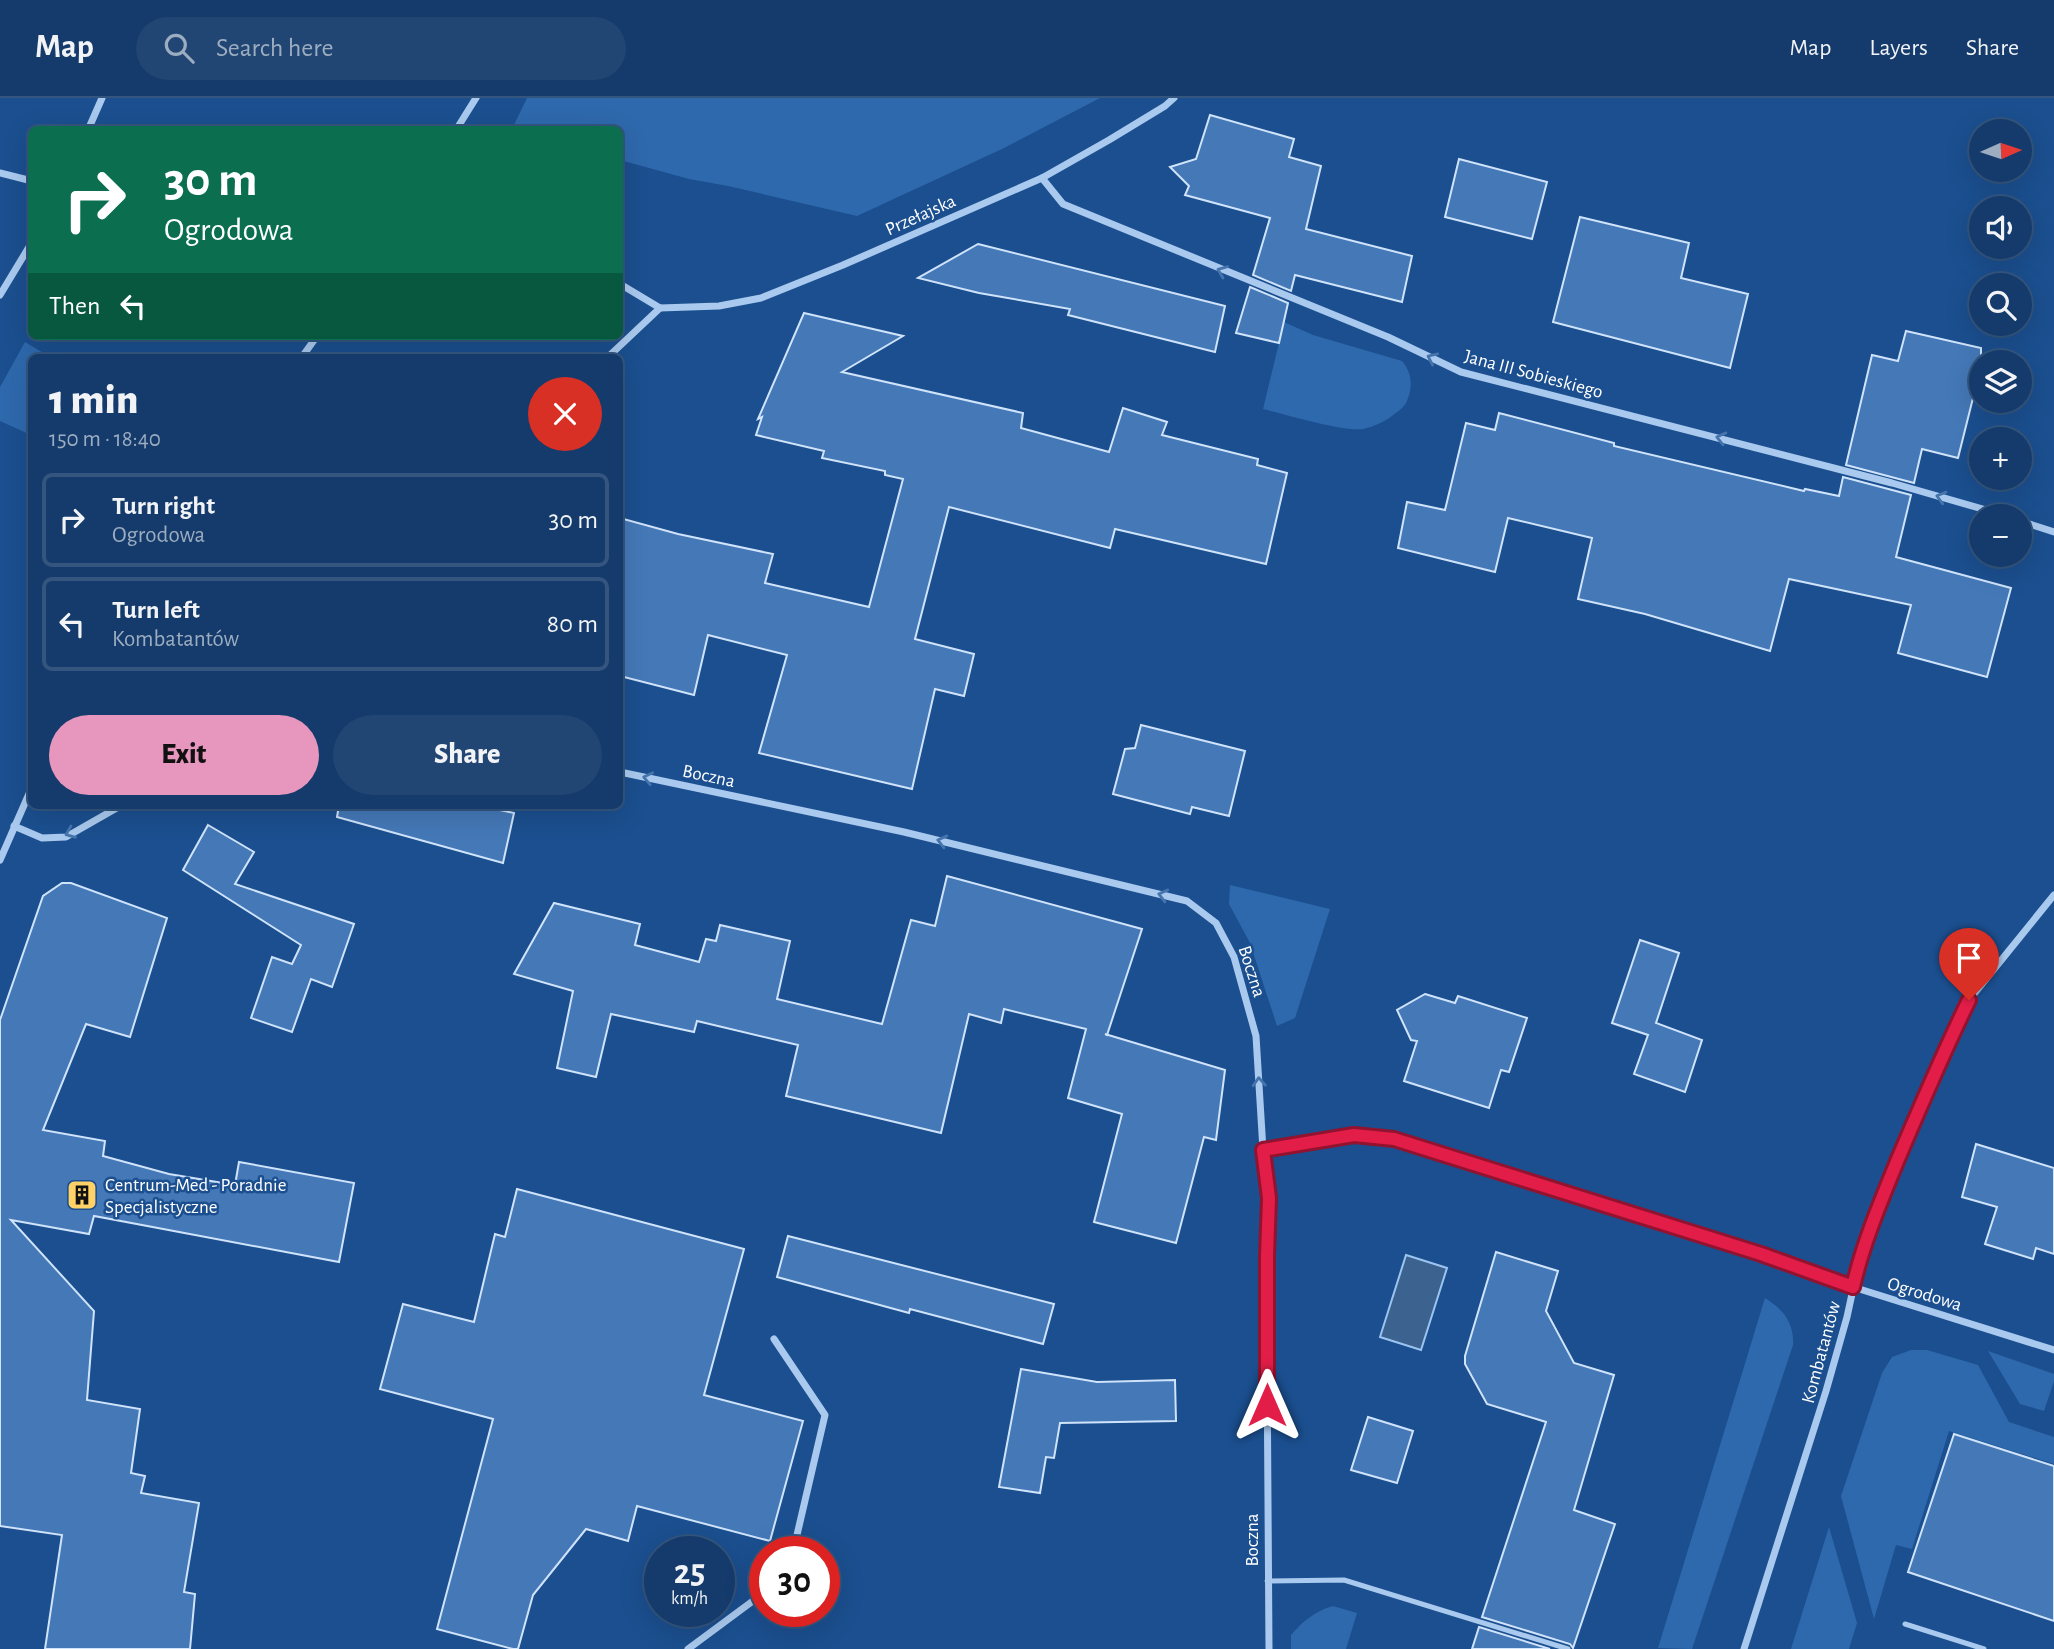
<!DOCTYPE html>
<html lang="en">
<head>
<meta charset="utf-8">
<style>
  :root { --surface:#143b6b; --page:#214673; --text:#f1f3f6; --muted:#9dadc1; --line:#33557e; --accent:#e797bd }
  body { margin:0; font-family:"Alegreya Sans",sans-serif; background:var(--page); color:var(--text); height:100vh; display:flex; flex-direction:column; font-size:26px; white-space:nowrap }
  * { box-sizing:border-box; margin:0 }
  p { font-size:23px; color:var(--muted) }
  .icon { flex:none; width:38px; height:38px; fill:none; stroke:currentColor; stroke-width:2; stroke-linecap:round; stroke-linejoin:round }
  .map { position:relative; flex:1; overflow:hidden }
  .panel { position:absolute; left:28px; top:256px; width:595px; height:455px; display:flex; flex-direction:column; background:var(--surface); border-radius:10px; box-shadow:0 7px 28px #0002,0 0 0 2px var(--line) }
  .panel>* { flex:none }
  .banner { position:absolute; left:28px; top:28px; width:595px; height:214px; border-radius:10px; box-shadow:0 7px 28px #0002,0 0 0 2px var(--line); background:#0b6e4f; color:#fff; overflow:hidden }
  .needle { width:46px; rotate:87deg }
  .buttons { position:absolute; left:1969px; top:21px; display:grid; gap:14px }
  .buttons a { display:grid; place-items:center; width:63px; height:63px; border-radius:50%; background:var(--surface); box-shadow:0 7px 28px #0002,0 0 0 2px var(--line); font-size:35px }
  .speed { position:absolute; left:644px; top:1438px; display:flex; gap:14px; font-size:35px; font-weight:700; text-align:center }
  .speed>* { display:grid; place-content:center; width:91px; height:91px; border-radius:50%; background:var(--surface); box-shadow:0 7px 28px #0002,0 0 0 2px var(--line); line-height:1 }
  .speed small { font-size:18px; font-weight:400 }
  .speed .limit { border:10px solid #d22; background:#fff; color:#111 }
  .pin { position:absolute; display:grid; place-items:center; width:60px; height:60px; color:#fff; margin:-72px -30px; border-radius:50% 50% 50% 0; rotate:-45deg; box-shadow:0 0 7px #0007 }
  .pin .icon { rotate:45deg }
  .me { position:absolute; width:77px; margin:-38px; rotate:0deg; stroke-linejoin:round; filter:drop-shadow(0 0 5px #0008) }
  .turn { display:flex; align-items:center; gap:24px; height:147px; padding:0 21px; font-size:32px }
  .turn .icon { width:91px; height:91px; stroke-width:2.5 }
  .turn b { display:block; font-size:49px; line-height:60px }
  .then { display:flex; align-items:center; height:66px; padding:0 21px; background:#0003; gap:14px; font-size:26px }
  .round { display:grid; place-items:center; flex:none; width:74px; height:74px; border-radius:37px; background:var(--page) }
  .overview { display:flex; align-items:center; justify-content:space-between; height:119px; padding:0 21px }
  h1 { font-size:42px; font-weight:800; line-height:52px }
  .primary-button { display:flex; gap:14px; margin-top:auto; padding:14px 21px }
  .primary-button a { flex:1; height:80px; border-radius:42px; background:var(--accent); color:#111; font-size:28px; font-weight:800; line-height:80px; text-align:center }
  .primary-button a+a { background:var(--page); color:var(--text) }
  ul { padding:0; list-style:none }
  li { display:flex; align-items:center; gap:21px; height:94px; margin:0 14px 10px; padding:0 7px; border:4px solid var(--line); border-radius:10px }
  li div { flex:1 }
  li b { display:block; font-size:26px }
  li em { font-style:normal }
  header { display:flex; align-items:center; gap:42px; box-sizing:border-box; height:98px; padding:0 35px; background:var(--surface); border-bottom:2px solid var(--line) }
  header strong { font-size:33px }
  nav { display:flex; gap:38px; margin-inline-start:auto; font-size:24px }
  .search { width:490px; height:63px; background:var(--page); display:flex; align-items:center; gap:18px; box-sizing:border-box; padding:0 24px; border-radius:38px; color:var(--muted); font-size:26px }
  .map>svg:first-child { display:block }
  .green { fill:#2e69ad }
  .water { fill:#3c6290; stroke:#9cc4f0; stroke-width:2 }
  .building { fill:#4478b7; stroke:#cfe3fa; stroke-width:2 }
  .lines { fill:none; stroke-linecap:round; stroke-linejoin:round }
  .service { stroke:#a9c9ee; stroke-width:5 }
  .minor { stroke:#a9c9ee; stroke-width:7 }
  .oneway { stroke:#4674ac }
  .route-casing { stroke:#92132f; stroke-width:18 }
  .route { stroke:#e11d48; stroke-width:12 }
  .labels { text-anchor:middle; stroke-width:5; stroke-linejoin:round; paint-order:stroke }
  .street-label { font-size:19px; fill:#fff; stroke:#1b4f8f }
  .poi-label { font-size:19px; fill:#fff; stroke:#1b4f8f; text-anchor:start }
</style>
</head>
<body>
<header>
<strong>Map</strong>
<div class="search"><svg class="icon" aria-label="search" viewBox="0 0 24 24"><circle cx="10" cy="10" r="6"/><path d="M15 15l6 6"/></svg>Search here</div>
<nav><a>Map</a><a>Layers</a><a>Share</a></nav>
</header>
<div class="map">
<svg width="2054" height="1551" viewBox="0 0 2054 1551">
  <rect width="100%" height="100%" fill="#1b4f8f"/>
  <g class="green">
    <path d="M527,0h573l-98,51 -145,67 -129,-30 -39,-7 -69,-19v-30l-108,-1z"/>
    <path d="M1284,224l29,13 89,26c10,12 11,25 5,40 -3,7 -9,10 -15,15 -8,6 -19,11 -29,13 -21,3 -77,-15 -100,-20z"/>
    <path d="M25,244l25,15h-18l-1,78 -31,-14v-34z"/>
    <path d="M1230,787l100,24 -35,109 -18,8 -27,-83 -21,-39z"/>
    <path d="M1765,1200c19,12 29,25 28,47l-101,304 -34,-1z"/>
    <path d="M1911,1252h16l51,15 31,57 45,15v27l-105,-33 -37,118 -16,-4 -22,74 -33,-123 41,-123 10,-16z"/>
    <path d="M1988,1253l66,23v7l-10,30 -24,-7z"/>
    <path d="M1829,1429l28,96 -8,26h-58z"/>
    <path d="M1333,1508l24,7 -11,36h-55v-14c12,-14 24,-24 42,-29z"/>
  </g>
  <path class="water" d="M1406,1157l41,13 -26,82 -41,-13z"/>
  <g class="building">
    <path d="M1210,17l84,24 -5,18 32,9 -15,63 106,27 -10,46 -107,-27 -4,16 -38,-16 17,-57 -85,-23 4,-9 -19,-19 26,-8z"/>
    <path d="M1459,61l88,23 -15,57 -87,-22z"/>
    <path d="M1580,119l109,26 -8,35 67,16 -18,74 -177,-46z"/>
    <path d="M978,146l247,62 -10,46 -147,-37 2,-6 -91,-16 -61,-15z"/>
    <path d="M1250,189l38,16 -9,40 -43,-10z"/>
    <path d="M804,215l99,23 -61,36 181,41 -2,15 88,24 14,-44 44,14 -5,13 96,24 -1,6 30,8 -21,91 -151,-35 -5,19 -161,-41 -34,132 59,15 -10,42 -29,-7 -23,100 -153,-36 28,-98 -79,-20 -14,60 -74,-19v-158l58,16 95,20 -8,29 104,24 34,-128 -18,-4v-4l-63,-13 2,-7 -68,-16 6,-18 -4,2z"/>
    <path d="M1906,233l75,17v52l-8,-2 -15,60 -36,-9 -8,34 -68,-18 26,-110 26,6z"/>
    <path d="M1499,315l115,30v3l190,45 1,-2 34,7 4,-19 68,18 -15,62 115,31 -24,89 -89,-24 13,-48 -122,-26 -19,72 -125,-37 -67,-15 14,-61 -84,-20 -13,54 -97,-24 9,-46 38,8 21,-87 29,7z"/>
    <path d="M1141,627l104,26 -16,65 -37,-9 -2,7 -77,-20 12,-45 10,-1z"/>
    <path d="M339,707h139l36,8 -11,50 -166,-46z"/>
    <path d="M208,727l46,27 -19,32 119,40 -22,63 -21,-8 -19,53 -41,-14 21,-61 20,7 9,-19 -118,-75z"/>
    <path d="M947,778l195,53 -35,106 -2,-1 120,36 -9,70 -12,-3 -28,106 -82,-21 28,-108 -54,-16 18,-69 -82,-20 -3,14 -32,-9 -28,119 -155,-37 12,-51 -101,-24 -3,11 -83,-18 -15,63 -39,-9 16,-77 -59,-17 40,-71 86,21 -5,21 64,17 7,-23 10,2 4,-16 70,16 -13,58 105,25 29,-104 24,6z"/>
    <path d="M62,785h9l96,35 -37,119 -44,-13 -43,106 62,11 -2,15 66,18 66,11 4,-23 115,21 -15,79 -245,-46 -5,18 -78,-14 83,91 -7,89 53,9 -9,64 14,3 -4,17 58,10 -15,89 11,2 -5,55h-145l17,-114 -62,-9v-506l43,-124z"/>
    <path d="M1640,842l39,13 -23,70 46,17 -17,52 -51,-18 14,-39 -36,-12z"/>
    <path d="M1425,896l30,9 3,-7 69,22 -18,54 -8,-2 -12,38 -85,-27 13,-40 -6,-1 -14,-30z"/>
    <path d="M1976,1046l78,24v86l-18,-6 -3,11 -48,-15 12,-37 -35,-10z"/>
    <path d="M517,1091l227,60 -40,146 99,26 -33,120 -133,-35 -9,35 -42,-12 -53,66 -15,54h-5l-76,-20 56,-210 -113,-30 23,-85 71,18 21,-88 10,3z"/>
    <path d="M788,1138l266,68 -11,40 -133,-35 -1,4 -132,-36z"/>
    <path d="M1496,1154l62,19 -12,40 28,52 40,12 -40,135 41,14 -42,124 -3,-4 -88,-27 64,-195 -59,-18 -22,-40v-8z"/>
    <path d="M1021,1271l76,13 78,-2 1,41 -116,2 -6,35 -8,-1 -6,36 -41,-6z"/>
    <path d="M1368,1319l45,14 -16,52 -46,-13z"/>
    <path d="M1954,1336l100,32v155l-146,-49z"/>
    <path d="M1479,1529l71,22h-78z"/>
  </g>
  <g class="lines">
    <g class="service">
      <path d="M1267,1483l77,-1 224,69"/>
      <path d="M1905,1526l79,25"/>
    </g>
    <g class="minor">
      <path d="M88,32l14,-32"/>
      <path d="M456,32l20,-32"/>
      <path d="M0,75l32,8"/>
      <path d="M1042,80l21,26 325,133 73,35 431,111 115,33"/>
      <path d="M620,186l40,24 59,-2 42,-8 82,-33 199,-87 67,-38 56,-34 9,-8"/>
      <path d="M0,197l32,-53"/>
      <path d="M302,259l15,-21"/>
      <path d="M608,259l52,-49"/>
      <path d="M2020,423l34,11"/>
      <path d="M620,674l284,60 283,69 29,22 18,34 22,79 7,114 6,48 -2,157 2,294"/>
      <path d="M14,728l28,12 24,-1 56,-32"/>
      <path d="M0,762l32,-73"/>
      <path d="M1263,1052l92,-15 39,4 367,115 92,33 201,63"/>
      <path d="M774,1241l51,76 -32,137"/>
      <path d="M688,1551l77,-57"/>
      <path d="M1744,1551l82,-258 21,-74 13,-60 29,-76 48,-115 32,-66 85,-105"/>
    </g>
  </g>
  <defs><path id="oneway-chevron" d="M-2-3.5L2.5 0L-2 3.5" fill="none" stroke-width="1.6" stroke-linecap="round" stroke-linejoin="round" transform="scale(1.75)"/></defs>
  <g class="oneway">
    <use href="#oneway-chevron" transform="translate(1222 173) rotate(-158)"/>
    <use href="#oneway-chevron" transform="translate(1432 260) rotate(-155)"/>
    <use href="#oneway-chevron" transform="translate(1721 340) rotate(-166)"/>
    <use href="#oneway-chevron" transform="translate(1941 399) rotate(-164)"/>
    <use href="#oneway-chevron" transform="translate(648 680) rotate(-168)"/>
    <use href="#oneway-chevron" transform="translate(70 735) rotate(158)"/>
    <use href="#oneway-chevron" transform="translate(942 743) rotate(-166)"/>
    <use href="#oneway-chevron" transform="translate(1163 797) rotate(-166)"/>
    <use href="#oneway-chevron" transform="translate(1259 984) rotate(-93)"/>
  </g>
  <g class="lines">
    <g class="route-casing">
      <path id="route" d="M1267,1307v-149l2,-58 -6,-48 91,-15 40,4 367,115 92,33c10,-44 28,-86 45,-128 23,-54 45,-106 71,-159"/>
    </g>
    <use href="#route" class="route"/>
  </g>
  <defs>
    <g id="building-square" transform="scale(1.575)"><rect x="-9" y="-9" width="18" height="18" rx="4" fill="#ffd166" stroke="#1b4f8f"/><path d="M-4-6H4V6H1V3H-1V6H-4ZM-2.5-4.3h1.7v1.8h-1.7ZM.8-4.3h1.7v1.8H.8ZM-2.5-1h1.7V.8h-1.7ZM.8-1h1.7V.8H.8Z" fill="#111"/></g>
  </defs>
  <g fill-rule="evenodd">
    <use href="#building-square" x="82" y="1097"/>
  </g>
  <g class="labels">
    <g class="street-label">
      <text transform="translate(920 116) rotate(-24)" y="7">Przełajska</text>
      <text transform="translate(1534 275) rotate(15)" y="7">Jana III Sobieskiego</text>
      <text transform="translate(709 677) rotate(12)" y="7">Boczna</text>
      <text transform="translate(1253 873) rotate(72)" y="7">Boczna</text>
      <text transform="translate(1925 1195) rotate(17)" y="7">Ogrodowa</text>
      <text transform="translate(1820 1254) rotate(-75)" y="7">Kombatantów</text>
      <text transform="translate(1251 1442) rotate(-90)" y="7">Boczna</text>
    </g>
    <g class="poi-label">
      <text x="105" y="1093">Centrum-Med - Poradnie<tspan x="105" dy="22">Specjalistyczne</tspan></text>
    </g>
  </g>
</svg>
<div class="buttons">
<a><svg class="needle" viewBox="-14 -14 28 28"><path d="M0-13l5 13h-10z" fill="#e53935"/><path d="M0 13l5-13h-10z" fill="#9dadc1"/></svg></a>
<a><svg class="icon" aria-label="sound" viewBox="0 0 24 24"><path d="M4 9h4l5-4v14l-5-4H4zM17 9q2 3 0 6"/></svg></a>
<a><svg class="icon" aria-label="search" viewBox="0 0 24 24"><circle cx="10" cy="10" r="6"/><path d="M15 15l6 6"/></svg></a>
<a><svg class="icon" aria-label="layers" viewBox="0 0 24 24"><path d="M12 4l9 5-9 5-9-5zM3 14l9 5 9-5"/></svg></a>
<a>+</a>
<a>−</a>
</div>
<div class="speed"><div>25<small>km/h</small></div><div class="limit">30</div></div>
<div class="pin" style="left:1969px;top:902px;background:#d93025"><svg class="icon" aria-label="arrive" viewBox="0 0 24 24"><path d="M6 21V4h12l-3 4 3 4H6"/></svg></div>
<svg class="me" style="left:1267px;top:1307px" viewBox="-20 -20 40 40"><path d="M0-17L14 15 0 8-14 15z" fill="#e11d48" stroke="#fff" stroke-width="4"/></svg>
<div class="banner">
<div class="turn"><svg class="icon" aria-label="right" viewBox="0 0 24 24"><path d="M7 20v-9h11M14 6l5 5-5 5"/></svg><div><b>30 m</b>Ogrodowa</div></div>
<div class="then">Then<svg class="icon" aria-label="left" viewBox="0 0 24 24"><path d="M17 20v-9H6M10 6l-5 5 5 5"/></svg></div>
</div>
<section class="panel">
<div class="overview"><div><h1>1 min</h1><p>150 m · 18:40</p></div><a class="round" style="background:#d93025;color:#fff"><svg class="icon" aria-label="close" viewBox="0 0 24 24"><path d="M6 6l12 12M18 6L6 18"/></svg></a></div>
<ul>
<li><svg class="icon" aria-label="right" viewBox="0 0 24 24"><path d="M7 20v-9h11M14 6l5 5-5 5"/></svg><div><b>Turn right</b><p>Ogrodowa</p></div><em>30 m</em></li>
<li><svg class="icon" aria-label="left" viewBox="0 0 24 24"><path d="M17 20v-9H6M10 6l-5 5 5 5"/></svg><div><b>Turn left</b><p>Kombatantów</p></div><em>80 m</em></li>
</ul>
<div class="primary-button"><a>Exit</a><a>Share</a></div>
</section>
</div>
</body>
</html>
